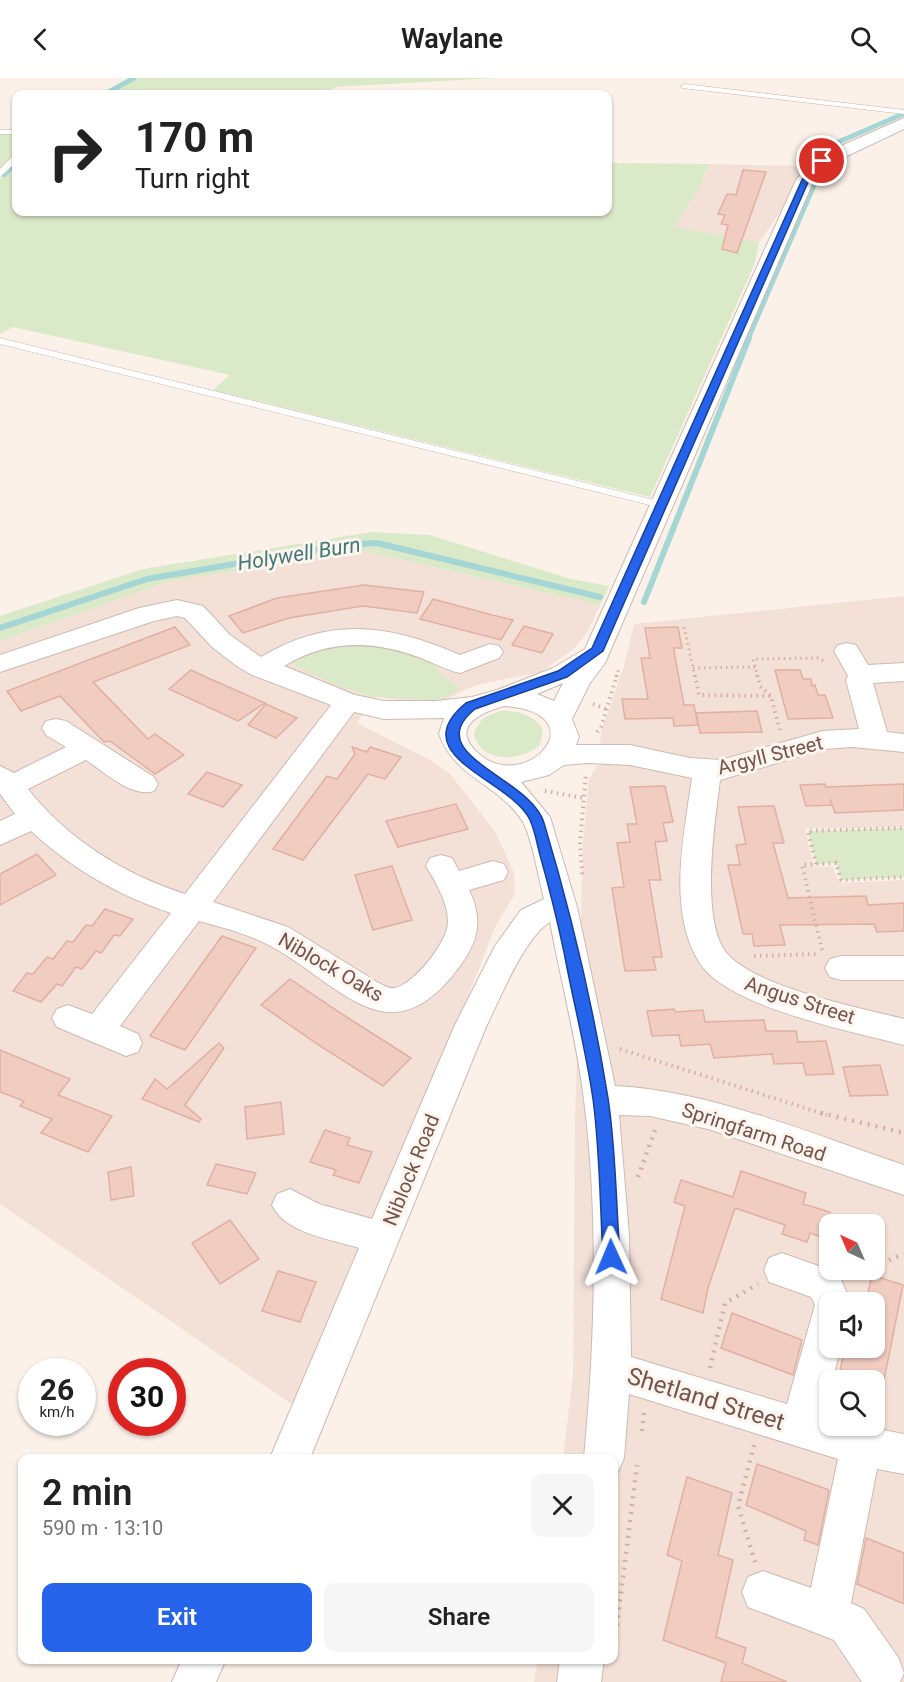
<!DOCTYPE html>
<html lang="en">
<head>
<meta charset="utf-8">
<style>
  :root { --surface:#fff; --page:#f6f6f6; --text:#222; --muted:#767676; --accent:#2563eb }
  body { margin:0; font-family:Roboto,sans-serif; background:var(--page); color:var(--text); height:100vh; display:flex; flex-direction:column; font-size:22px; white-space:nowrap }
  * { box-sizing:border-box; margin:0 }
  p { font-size:20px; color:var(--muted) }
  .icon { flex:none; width:33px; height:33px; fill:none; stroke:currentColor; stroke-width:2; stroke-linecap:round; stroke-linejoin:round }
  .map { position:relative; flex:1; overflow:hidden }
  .sheet { position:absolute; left:18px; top:1376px; width:600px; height:210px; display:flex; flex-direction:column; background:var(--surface); border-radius:12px; box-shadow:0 2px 4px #0004 }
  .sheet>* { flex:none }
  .hud { position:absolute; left:12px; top:12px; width:600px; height:126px; border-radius:12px; box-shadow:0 2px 4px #0004; background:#fff; color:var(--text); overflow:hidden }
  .needle { width:39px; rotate:316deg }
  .buttons { position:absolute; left:819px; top:1136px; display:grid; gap:12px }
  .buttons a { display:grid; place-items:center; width:66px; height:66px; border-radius:12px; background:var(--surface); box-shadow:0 2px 4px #0004; font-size:30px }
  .speed { position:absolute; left:18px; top:1280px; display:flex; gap:12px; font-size:30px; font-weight:700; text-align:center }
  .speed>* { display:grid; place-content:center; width:78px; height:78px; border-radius:50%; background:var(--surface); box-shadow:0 2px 4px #0004; line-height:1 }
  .speed small { font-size:15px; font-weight:400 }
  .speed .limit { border:9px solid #d22; background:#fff; color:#111 }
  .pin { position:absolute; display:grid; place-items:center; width:51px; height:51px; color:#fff; margin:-26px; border:3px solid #fff; border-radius:50%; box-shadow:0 2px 6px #0007 }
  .me { position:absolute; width:66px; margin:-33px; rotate:359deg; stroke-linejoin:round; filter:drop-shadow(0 0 4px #0008) }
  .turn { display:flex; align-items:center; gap:21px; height:126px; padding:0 24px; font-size:27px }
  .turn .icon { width:78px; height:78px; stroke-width:2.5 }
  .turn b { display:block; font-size:42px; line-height:51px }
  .round { display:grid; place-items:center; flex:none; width:63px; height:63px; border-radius:12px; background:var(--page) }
  .summary { display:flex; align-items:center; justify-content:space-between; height:102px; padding:0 24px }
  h1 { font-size:36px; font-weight:600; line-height:45px }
  .action { display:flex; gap:12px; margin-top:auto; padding:12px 24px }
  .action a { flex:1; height:69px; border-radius:12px; background:var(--accent); color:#fff; font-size:24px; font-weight:600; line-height:69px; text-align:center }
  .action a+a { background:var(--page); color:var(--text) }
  header { display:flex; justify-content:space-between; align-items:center; height:78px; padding:0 24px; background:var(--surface); font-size:27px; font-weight:600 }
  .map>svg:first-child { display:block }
  .residential { fill:#f3e1d7; fill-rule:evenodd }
  .green { fill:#dae9c7 }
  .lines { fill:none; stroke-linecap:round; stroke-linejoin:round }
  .stream-far1 { stroke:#a4d6d5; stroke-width:5 }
  .stream { stroke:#a4d6d5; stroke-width:6 }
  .building { fill:#f0ccc1; stroke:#e1b0a2; stroke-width:1.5 }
  .service-casing { stroke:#cfb9b1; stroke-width:1 }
  .minor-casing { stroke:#cfb9b1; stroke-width:2 }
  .path-far2 { stroke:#d5afa4; stroke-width:3; stroke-dasharray:1.5 4; stroke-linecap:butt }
  .path-far1 { stroke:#d5afa4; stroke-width:4; stroke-dasharray:1.5 4.5; stroke-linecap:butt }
  .path { stroke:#d5afa4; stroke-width:4.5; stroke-dasharray:2 6; stroke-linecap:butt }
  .service { fill:#fff; fill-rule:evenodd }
  .minor { fill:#fff; fill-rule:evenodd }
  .route { fill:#2563eb; stroke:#184099; stroke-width:1.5 }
  .labels { text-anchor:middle; stroke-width:6; stroke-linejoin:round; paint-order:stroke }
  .street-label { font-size:20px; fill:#74544d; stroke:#fef5ee }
  .water-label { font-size:21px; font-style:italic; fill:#417878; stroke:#fef5ee }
  .near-street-label { font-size:24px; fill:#74544d; stroke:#fef5ee }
</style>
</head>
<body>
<header><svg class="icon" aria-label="back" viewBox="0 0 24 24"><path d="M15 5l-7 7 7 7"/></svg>Waylane<svg class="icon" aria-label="search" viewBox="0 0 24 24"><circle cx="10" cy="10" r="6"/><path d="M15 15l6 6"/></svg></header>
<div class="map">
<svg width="904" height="1604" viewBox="0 0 904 1604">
  <rect width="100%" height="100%" fill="#fbf1e8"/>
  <g class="residential">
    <path d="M709,86l94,2 -20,42 -24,34 -86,-15 27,-41z"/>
    <path d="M364,473l236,54 -12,26 -13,17 -34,24 -61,12 -17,6 -18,11 -27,1 -43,-5 -18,26 75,38 18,13 45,57 19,42 1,21 -20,33 -32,83 -166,398 -297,-204v-563l170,-60z"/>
    <path d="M904,518v231l-99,2 9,38h19l6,16 65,-3v802h-370l4,-23h76v-201h-51l10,-82 2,-256 8,-277 6,-64 10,-16 2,-31 23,-66 10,-42zM830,1146h44v45h-44zM830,1224h44v45h-44zM830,1302h44v45h-44z"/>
  </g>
  <g class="green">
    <path d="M134,0h362l-161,9 -9,7h-221z"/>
    <path d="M0,56h16v20l-16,16z"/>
    <path d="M608,85l101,1 -9,22 -26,41 85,15 -4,21 -105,234 -437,-107 17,-15 -217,-48 -13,7v-155l16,-15v48h592z"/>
    <path d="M371,454l58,3 142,44 38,7 -9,19 -236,-54 -194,30 -170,60v-25l143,-47z"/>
    <path d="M346,565l45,2 44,16 2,9 23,19 -17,10 -8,1 -62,-3 -37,-12 -44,-21 18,-12z"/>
    <path d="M501,633c17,0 33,3 42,19l-3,15c-19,17 -60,19 -66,-12 5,-14 13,-18 27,-22z"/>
    <path d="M904,750v49l-63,3 -5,-17 -20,1 -8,-33z"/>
  </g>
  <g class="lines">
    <g class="stream-far1">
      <path d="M105,16l29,-16"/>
      <path d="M803,85l17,-13 83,-36"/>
      <path d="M4,97l12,-11"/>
      <path d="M748,261l73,-170"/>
    </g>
    <g class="stream">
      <path d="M644,524l105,-264"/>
      <path d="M0,550l147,-49 198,-34 32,-2 223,54"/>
    </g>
  </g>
  <g class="building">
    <path d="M743,92l23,2 -29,81 -15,-4 6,-24 -7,-1 4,-9 -7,-1 9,-20 9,1z"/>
    <path d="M364,507l60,7 -7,21 -54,-7 -74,12 -46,15 -14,-17 48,-18z"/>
    <path d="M433,521l59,16 21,5 -12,20 -81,-21z"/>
    <path d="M524,548l29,8 -11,19 -30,-8z"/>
    <path d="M175,549l15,18 -97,37 55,57 7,-5 29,21 -29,19 -45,-33 -6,1 -44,-46 -39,15 -14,-20z"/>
    <path d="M678,549l4,21h-8l1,9 9,48h10l4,20 -24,1 -1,-8 -48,1 -3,-20h26l-7,-41h9l-5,-30z"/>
    <path d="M191,592l17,8 57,25 -27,18 -69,-32z"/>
    <path d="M775,592h25l3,9h8l1,7 3,-1 3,10h7l8,23 -45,1z"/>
    <path d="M266,626l31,14 -21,20 -28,-13z"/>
    <path d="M757,633l5,21 -62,1 -4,-20z"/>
    <path d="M352,669l15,5 3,-5 31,10 -16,22 -17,-5 -65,86 -30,-11 54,-73 10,3 18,-25z"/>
    <path d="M207,694l35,13 -19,22 -35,-13z"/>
    <path d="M825,706l1,3 78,-3v26l-69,3 -5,-14 2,6 -26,1 -6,-21z"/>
    <path d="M665,708l8,36 -10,1 4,18 -12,1 6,38h-12l13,77h-9l3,13 -31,1 -13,-83 12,-1 -7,-44 13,-1 -3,-18h10l-7,-37z"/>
    <path d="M456,726l12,25 -70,18 -12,-26z"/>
    <path d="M774,728l10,37h-11l15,55 78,-2 2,9 36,-2v28l-27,1 -3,-8 -94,1 5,20 -31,1 -2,-12h-9l-15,-69h12l-4,-20 10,-1 -8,-37z"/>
    <path d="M37,776l19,21 -56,30v-31z"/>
    <path d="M392,788l20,54 -39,10 -18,-55z"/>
    <path d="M105,831l28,10 -13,17 -6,-1 -13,18 -5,-2 -14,18 -6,-2 -14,19 -5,-2 -16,18 -28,-11 14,-18 6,1 14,-17 6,2 14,-18 6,1 13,-17 6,1z"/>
    <path d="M222,858l34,12 -71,102 -35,-14z"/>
    <path d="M290,901l52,35 69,44 -28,28 -66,-42 -56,-39z"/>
    <path d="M674,931l1,3 28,-2 2,12 59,-2 2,11h30l2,11 28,-1 8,33 -28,1 -3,-12 -29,1 -2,-10 -58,4 -4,-14 -29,2 -2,-11 -27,1 -5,-25z"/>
    <path d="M219,965l5,5 -39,57 16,14 -2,3 -57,-23 13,-20 12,10z"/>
    <path d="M0,972l70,29 -12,16 54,21 -24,36 -47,-19 11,-14 -32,-13 4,-5 -24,-9z"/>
    <path d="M880,987l8,30 -38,1 -7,-29z"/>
    <path d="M281,1024l3,32 -37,5 -2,-32z"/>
    <path d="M325,1052l25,8 -3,7 25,7 -13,31 -26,-8 3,-5 -26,-8z"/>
    <path d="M216,1086l40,9 -9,21 -40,-9z"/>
    <path d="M131,1089l3,29 -23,4 -3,-28z"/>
    <path d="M741,1093l65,22 -3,11 27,8v28l-20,-7 -3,9 -25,-8 3,-9 -50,-17 -27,80 -5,25 -42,-14 24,-93 -11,-4 7,-22 52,17z"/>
    <path d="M230,1142l29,39 -39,25 -28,-41z"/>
    <path d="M278,1193l38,11 -16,40 -38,-11z"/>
    <path d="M872,1197l31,10 -20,100 -9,-5 -34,-9 5,-24h29v-45h-8z"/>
    <path d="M732,1235l70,27 -9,35 -72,-27z"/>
    <path d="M757,1386l72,26 -11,55 -14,-5 2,-9 -60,-26z"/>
    <path d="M687,1399l45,16 -14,62 15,5 -17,77 30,11 -4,15 45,19h-66l5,-19 -63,-23 19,-79 -15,-6z"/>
    <path d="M866,1460l38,15v51l-47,-20z"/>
  </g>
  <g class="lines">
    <g class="service-casing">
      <g id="service">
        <path d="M685,6l219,26v4l-222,-26 -1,-2z"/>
        <rect x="0" y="52" width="16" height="4"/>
        <path d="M13,78h3v6l-16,15v-8z"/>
        <path d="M0,260l666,165 2,2 -6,3 -662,-164z"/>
      </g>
    </g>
    <g class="minor-casing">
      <g id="minor">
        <path d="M904,40v11l-76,36 -15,17 -208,481 -15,20 -18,36 7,18 -3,8h54l60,13 31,2 102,-29 36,-2 -13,-49 2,-4 -14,-25 4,-6 9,-2 9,2 12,20 36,-2v18l-31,2 14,49 17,2v18l-52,-5 -28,2 -104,31c-5,42 -19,130 3,168 23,38 138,60 181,71v26c-50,-13 -178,-38 -205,-83 -32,-52 -15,-127 -7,-184l-62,-13 -42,-2 -24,2 -15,10 -28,7 29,35 27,90 38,179c94,4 199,49 289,79v30l-196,-66 -58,-13 -31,-1 10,120 2,122 156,47 28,-99 -4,-8 -42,-15 -5,-12 5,-12 13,-5 56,20 13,29h-21v45h11l-9,33h-2l-6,35 6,2v8h27l47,9v40l-27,-5 -26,134 13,6 34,48 6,16 -4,9h-38l-28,-42 -86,-33 -6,-15 6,-15 15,-6 48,17 27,-129 -209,-65 -5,64 -6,14 -4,2v-16h-30c11,-116 15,-242 0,-358 -7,-59 -23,-119 -34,-178 -26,16 -50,77 -64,105l-176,431h-40l89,-210c-28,-9 -73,-14 -87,-43l5,-11 13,-5 29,15 53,15 82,-192 41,-81 26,-36 23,-11c-5,-19 -13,-67 -23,-80 -25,-36 -67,-42 -82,-85l5,-16 -60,1 -30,-7 -141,190 75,25 89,55c6,3 11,7 18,6 19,-4 53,-46 53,-66 0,-20 -12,-39 -22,-56l4,-8 11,-3 11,3 7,13 34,-10 11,3 4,8 -4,8 -35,10c14,29 10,50 -9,76 -68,92 -113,25 -184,-17 -24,-14 -51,-21 -77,-28l-79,105 18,8 4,9 -4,9 -12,4 -69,-29 -5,-9 5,-9 11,-4 24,9 79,-101c-52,-17 -100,-45 -140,-82l-31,14v-24l15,-7 -15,-20v-28l14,7 52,-26 -20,-12 -4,-7 4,-7 10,-2 10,2 88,56 4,7 -4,7c-23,7 -49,-19 -68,-31l-58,29c39,50 97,86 157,105l146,-189 -79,-30 -14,-8 -26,-20 -27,-29 -8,-2 -23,5 -154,51v-17l139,-47 38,-8 26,6 27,29 31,22c68,-41 129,-33 199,-2l30,-11 9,2 4,6 -4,6 -39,15c-14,-3 -26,-10 -39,-15 -47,-18 -93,-19 -137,8l71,29 29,6h52l36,-4 25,-7 56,-22 32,-19 211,-469 20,-23zM563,605l-9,18 -17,-7zM504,628c95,7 23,89 -25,48 -30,-26 0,-41 25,-48z"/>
        <path d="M841,878h63v24h-63l-11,-3 -5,-9 5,-9z"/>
        <path d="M182,1581h44l-10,23h-44z"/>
        <path d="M560,1581h44l-3,23h-44z"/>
      </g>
    </g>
    <g class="path-far2">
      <path d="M684,549l11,50"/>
      <path d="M693,590l62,-1"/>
      <path d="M616,599l3,-9"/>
      <path d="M758,599l-5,-18 65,-1 6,3"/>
    </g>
    <g class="path-far1">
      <path d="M695,597l4,20 72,1"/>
      <path d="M757,597l3,11 11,10 9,35"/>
      <path d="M593,626l13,5"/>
      <path d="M597,654l4,-5 16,-52"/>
      <path d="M545,713l38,7"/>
      <path d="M816,786l-8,-33 96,-3"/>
      <path d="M582,796l-2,-31 6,-69"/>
      <path d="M822,872l-20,-85 34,-2 5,17 63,-3"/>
      <path d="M754,878l64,-2"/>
      <path d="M620,971l207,66"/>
    </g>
    <g class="path">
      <path d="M821,1035l83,20"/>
      <path d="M638,1099l17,-47"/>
      <path d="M874,1188l30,-12"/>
      <path d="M710,1290l15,-65 33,-19"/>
      <path d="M642,1353l2,-20"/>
      <path d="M754,1367l-16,61 17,56"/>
      <path d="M614,1571l23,-184"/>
    </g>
    <use href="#service" class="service"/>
    <use href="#minor" class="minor"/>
  </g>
  <path class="route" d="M820,81l6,2 -17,19 -206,471 -36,26 -92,32c-57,46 56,68 69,114 27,90 49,182 64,275 8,52 8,107 12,159l-3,6 -6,2 -6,-2 -2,-6c-3,-52 -3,-106 -10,-158 -7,-49 -20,-98 -29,-147 -7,-33 -15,-65 -24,-97 -3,-11 -5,-24 -10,-35 -18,-40 -129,-64 -64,-117l92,-32 34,-23 210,-468z"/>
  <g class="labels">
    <g class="street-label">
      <text transform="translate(770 677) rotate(-14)" y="7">Argyll Street</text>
      <text transform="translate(331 889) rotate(30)" y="7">Niblock Oaks</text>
      <text transform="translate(800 922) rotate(18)" y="7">Angus Street</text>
      <text transform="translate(754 1054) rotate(18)" y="7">Springfarm Road</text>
      <text transform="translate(411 1092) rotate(-68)" y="7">Niblock Road</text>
    </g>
    <g class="water-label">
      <text transform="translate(299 476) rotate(-9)" y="7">Holywell Burn</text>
    </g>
    <g class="near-street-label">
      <text transform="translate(706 1321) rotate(17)" y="8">Shetland Street</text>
    </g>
  </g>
</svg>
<div class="buttons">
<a><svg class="needle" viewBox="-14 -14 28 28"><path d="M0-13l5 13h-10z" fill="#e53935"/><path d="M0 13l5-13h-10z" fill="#767676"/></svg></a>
<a><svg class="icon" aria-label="sound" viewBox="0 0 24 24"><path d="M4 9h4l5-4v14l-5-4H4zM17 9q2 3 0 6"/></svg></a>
<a><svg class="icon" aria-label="search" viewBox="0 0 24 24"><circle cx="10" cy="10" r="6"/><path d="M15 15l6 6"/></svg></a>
</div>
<div class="speed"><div>26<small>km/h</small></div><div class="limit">30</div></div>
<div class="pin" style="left:822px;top:83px;background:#d93025"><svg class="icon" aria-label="arrive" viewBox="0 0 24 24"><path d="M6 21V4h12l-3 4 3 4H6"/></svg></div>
<svg class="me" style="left:611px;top:1179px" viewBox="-20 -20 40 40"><path d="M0-17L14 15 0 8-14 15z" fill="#2563eb" stroke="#fff" stroke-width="4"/></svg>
<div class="hud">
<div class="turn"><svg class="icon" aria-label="right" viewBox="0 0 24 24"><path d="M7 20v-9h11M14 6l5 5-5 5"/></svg><div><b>170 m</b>Turn right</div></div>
</div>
<section class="sheet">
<div class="summary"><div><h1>2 min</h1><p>590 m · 13:10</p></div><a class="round"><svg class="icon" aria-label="close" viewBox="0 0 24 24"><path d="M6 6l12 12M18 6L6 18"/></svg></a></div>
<div class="action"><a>Exit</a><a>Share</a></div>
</section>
</div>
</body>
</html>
